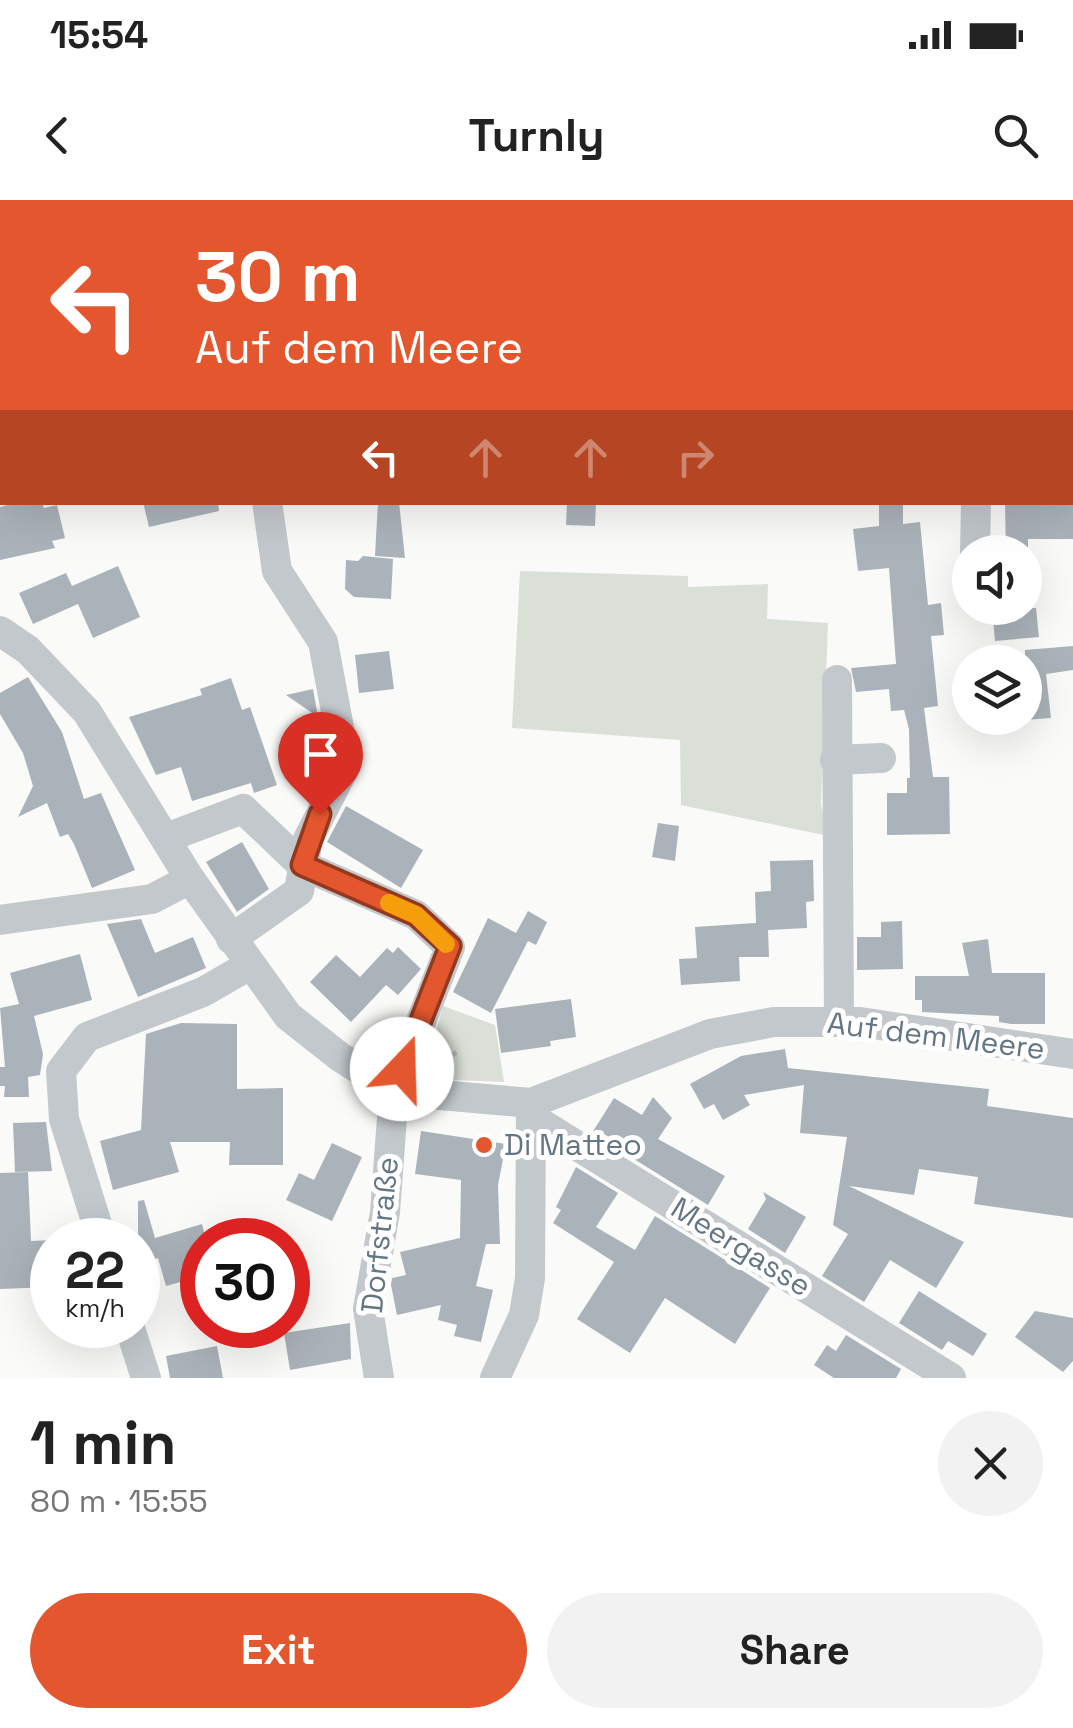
<!DOCTYPE html>
<html lang="en">
<head>
<meta charset="utf-8">
<style>
  :root { --surface:#fff; --page:#f2f2f2; --text:#222; --muted:#767676; --accent:#e4572e }
  body { margin:0; font-family:"Space Grotesk",sans-serif; background:var(--page); color:var(--text); height:100vh; display:flex; flex-direction:column; font-size:38px; white-space:nowrap }
  * { box-sizing:border-box; margin:0 }
  p { font-size:32px; color:var(--muted) }
  .icon { flex:none; width:55px; height:55px; fill:none; stroke:currentColor; stroke-width:2; stroke-linecap:round; stroke-linejoin:round }
  .map { position:relative; height:1178px; overflow:hidden }
  .drawer { display:flex; flex-direction:column; background:var(--surface); flex:1 }
  .drawer>* { flex:none }
  .top-card { position:absolute; left:0px; top:0px; width:1075px; height:305px; box-shadow:0 10px 40px #0002; background:#e4572e; color:#fff; overflow:hidden }
  .buttons { position:absolute; left:952px; top:335px; display:grid; gap:20px }
  .buttons a { display:grid; place-items:center; width:90px; height:90px; border-radius:50%; background:var(--surface); box-shadow:0 10px 40px #0002; font-size:50px }
  .speed { position:absolute; left:30px; top:1018px; display:flex; gap:20px; font-size:50px; font-weight:700; text-align:center }
  .speed>* { display:grid; place-content:center; width:130px; height:130px; border-radius:50%; background:var(--surface); box-shadow:0 10px 40px #0002; line-height:1 }
  .speed small { font-size:25px; font-weight:400 }
  .speed .limit { border:15px solid #d22; background:#fff; color:#111 }
  .pin { position:absolute; display:grid; place-items:center; width:85px; height:85px; color:#fff; margin:-102px -42px; border-radius:50% 50% 50% 0; rotate:-45deg; box-shadow:0 0 10px #0007 }
  .pin .icon { rotate:45deg }
  .me { position:absolute; width:110px; margin:-55px; rotate:21deg; stroke-linejoin:round; filter:drop-shadow(0 0 8px #0008) }
  .turn { display:flex; align-items:center; gap:35px; height:210px; padding:0 30px; font-size:45px }
  .turn .icon { width:130px; height:130px; stroke-width:2.5 }
  .turn b { display:block; font-size:70px; line-height:85px }
  .lanes { display:flex; align-items:center; height:95px; padding:0 30px; background:#0003; justify-content:center; gap:50px; direction:ltr }
  .lanes .off { opacity:.35 }
  .round { display:grid; place-items:center; flex:none; width:105px; height:105px; border-radius:52px; background:var(--page) }
  .summary { display:flex; align-items:center; justify-content:space-between; height:170px; padding:0 30px }
  h1 { font-size:60px; font-weight:600; line-height:75px }
  .button { display:flex; gap:20px; margin-top:auto; padding:20px 30px }
  .button a { flex:1; height:115px; border-radius:60px; background:var(--accent); color:#fff; font-size:40px; font-weight:600; line-height:115px; text-align:center }
  .button a+a { background:var(--page); color:var(--text) }
  .status { display:flex; justify-content:space-between; align-items:center; height:70px; padding:0 50px; background:var(--surface); direction:ltr }
  .status svg { height:28px; fill:currentColor }
  header { display:flex; justify-content:space-between; align-items:center; height:130px; padding:0 30px; background:var(--surface); font-size:45px; font-weight:600 }
  .map>svg:first-child { display:block }
  .built { fill:#e8e9e9 }
  .green { fill:#dadfd7 }
  .building { fill:#aab3b9 }
  .lines { fill:none; stroke-linecap:round; stroke-linejoin:round }
  .path { stroke:#bbbfc2; stroke-width:5; stroke-dasharray:5 5; stroke-linecap:butt }
  .minor { stroke:#c3c8cc; stroke-width:30 }
  .route-casing { stroke:#94391e; stroke-width:25 }
  .route { stroke:#e4572e; stroke-width:18 }
  .slow { stroke:#f59e0b; stroke-width:18 }
  .poi-dot { fill:#e4572e; stroke:#fff; stroke-width:4 }
  .labels { text-anchor:middle; stroke-width:10; stroke-linejoin:round; paint-order:stroke }
  .street-label { font-size:30px; fill:#657683; stroke:#fff }
  .poi-label { font-size:30px; fill:#657683; stroke:#fff; text-anchor:start }
</style>
</head>
<body>
<div class="status"><b>15:54</b><svg viewBox="0 0 49 12"><path d="M0 12V9h3v3zM5 12V6h3v6zM10 12V3h3v9zM15 12V0h3v12zM26 1h20v11H26zM47 4h2v5h-2z"/></svg></div>
<header><svg class="icon" aria-label="back" viewBox="0 0 24 24"><path d="M15 5l-7 7 7 7"/></svg>Turnly<svg class="icon" aria-label="search" viewBox="0 0 24 24"><circle cx="10" cy="10" r="6"/><path d="M15 15l6 6"/></svg></header>
<div class="map">
<svg width="1073" height="1178" viewBox="0 0 1073 1178">
  <rect width="100%" height="100%" fill="#fafaf8"/>
  <path class="built" d="M0,0l118,2h-116v131z"/>
  <g class="green">
    <path d="M269,0h254l1,2h-254z"/>
    <path d="M520,371l168,5v11l80,-3 -1,35 61,4 -7,181 7,32 -147,-31 -1,-65 -168,-12z"/>
    <path d="M443,806l52,19 9,57 -75,-3 -4,-7z"/>
  </g>
  <g class="building">
    <path d="M19,302h23l2,6 13,-3 8,33 -13,3 3,7 -55,12v-53z"/>
    <path d="M143,302h75l1,9 -70,16z"/>
    <path d="M378,302h21l6,56 -30,-2z"/>
    <path d="M567,302h29l-1,24 -29,-1z"/>
    <path d="M879,302h24v22l17,-2 8,83 13,-2 3,32 -13,1 7,70 -14,2 9,69h16l1,57 -63,1v-42h20v-15h3l-1,-49 -5,-19 -13,1 -2,-22 -33,3 -5,-24 45,-4 -7,-96 -31,3 -5,-42 26,-3z"/>
    <path d="M1005,302h68v37h-45v13h-22z"/>
    <path d="M363,356l30,3 -2,40 -37,-2 -9,-8 1,-29 12,1z"/>
    <path d="M118,366l22,51 -47,21 -15,-34 -45,20 -14,-31 47,-20 6,13z"/>
    <path d="M1036,408l3,29 -44,4 -3,-32z"/>
    <path d="M1073,446v24l-27,4 5,44 -26,2v-70z"/>
    <path d="M389,451l5,38 -35,4 -4,-38z"/>
    <path d="M28,477l34,55 22,67 17,-6 34,77 -43,18 -18,-44 -6,-10 -8,3 -13,-34 -29,14 15,-31 -10,-33 -23,-39v-21z"/>
    <path d="M231,478l11,32 8,-3 27,78 -23,8 -3,-10 -59,18 -11,-34 -25,8 -27,-58 73,-22 -2,-6z"/>
    <path d="M313,489l5,28 -32,-22z"/>
    <path d="M346,606l77,44 -22,38 -74,-46z"/>
    <path d="M658,623l21,3 -4,35 -23,-4z"/>
    <path d="M242,642l27,47 -32,23 -31,-50z"/>
    <path d="M813,660l1,41 -8,1 1,26 -39,2 1,27h-30l1,24 -59,4 -2,-26 18,-1 -2,-31 61,-4 -1,-31 16,-1 -1,-30z"/>
    <path d="M528,711l19,11 -11,23 -8,-4 -37,72 -38,-21 35,-74 28,15z"/>
    <path d="M141,719l14,34 38,-16 13,31 -68,29 -31,-73z"/>
    <path d="M902,721l1,48 -46,1v-33h24v-15z"/>
    <path d="M988,739l4,34h53v51h-34l-12,-2v-6l-77,-4v-12h-7v-24h54l-7,-33z"/>
    <path d="M398,747l23,22 -23,26 -12,-10 -35,37 -41,-40 26,-27 24,22 27,-29 6,5z"/>
    <path d="M80,754l12,46 -58,16 9,38 -3,21 -12,2 1,20h-25l1,-11h-5v-19h5l-5,-59 19,-4 -9,-31z"/>
    <path d="M571,799l5,38 -26,4 1,5 -50,7 -6,-44z"/>
    <path d="M181,823l56,1v65l46,-1v77h-54l1,-23h-60l9,30 -66,18 -13,-49 41,-11 5,-96z"/>
    <path d="M785,849l3,19 201,21 -2,17 86,12v100l-99,-14 4,-27 -59,-8 -5,26 -65,-9 115,56 -28,46 -46,-28 -26,42 -42,-26 26,-42 -15,-9 14,-88 -47,-4 4,-48 -60,10 6,10 -27,15 -9,-16 -10,5 -14,-25 51,-28z"/>
    <path d="M653,897l19,21 -14,21 67,37 -17,29 -116,-72 22,-35 28,17z"/>
    <path d="M46,922l6,49 -37,1 -2,-49z"/>
    <path d="M421,931l85,13 -8,41 2,59h-14l-10,42 17,4 -12,52 -27,-6 3,-11 -19,-5 3,-15 -44,10 -6,-30 1,-7 14,-3 -6,-23 60,-14 1,-58 -46,-6z"/>
    <path d="M332,943l30,14 -30,64 -46,-21 13,-27 15,7z"/>
    <path d="M576,967l42,26 -22,34 39,23 20,-34 115,72 -35,56 -70,-46 -35,55 -53,-34 37,-57 -61,-39 8,-13 -5,-3z"/>
    <path d="M28,972l3,69 21,-1v47l-52,2v-116z"/>
    <path d="M763,992l43,25 -21,36 -37,-24 18,-30z"/>
    <path d="M144,1000l11,38 47,-14 4,16 -7,5 3,31 -36,10 -8,-28 -20,6v-63z"/>
    <path d="M919,1091l68,43 -14,22 -25,-15 -6,9 -43,-27z"/>
    <path d="M1035,1111l38,7v43l-10,11 -48,-35z"/>
    <path d="M350,1123l1,36 -61,11 -6,-37z"/>
    <path d="M846,1135l55,34 -5,9h-62l-20,-13 13,-20 9,6z"/>
    <path d="M217,1146l6,32h-53l-4,-22z"/>
  </g>
  <g class="lines">
    <g class="path">
      <path d="M384,0v2"/>
      <path d="M1072,275h1"/>
      <path d="M435,859l5,3 19,-11"/>
    </g>
    <g class="minor">
      <path d="M262,0l1,2"/>
      <path d="M652,0v2"/>
      <path d="M1042,0l1,2"/>
      <path d="M1072,74l1,1"/>
      <path d="M1072,128h1"/>
      <path d="M0,275h2"/>
      <path d="M975,352l1,-50"/>
      <path d="M0,431l28,19 59,62 103,167 98,137 52,41 54,34 137,12 179,-69 64,-12h86l213,32"/>
      <path d="M837,480l2,340"/>
      <path d="M835,560l46,-2"/>
      <path d="M166,638l77,-29 59,56 114,50 34,32 -56,144 -9,121 -17,97 11,69"/>
      <path d="M0,720l152,-21 38,-20"/>
      <path d="M231,739l68,-48 9,-52 38,-74 -23,-123 -46,-71 -10,-69"/>
      <path d="M531,917l420,261"/>
      <path d="M102,1040l-38,-121 -3,-48 26,-34 116,-45 47,-27"/>
      <path d="M129,1125l17,53"/>
      <path d="M495,1178l29,-63 6,-37 1,-175"/>
    </g>
  </g>
  <g class="lines">
    <g class="route-casing">
      <path id="route" d="M320,614l-18,51 114,50 34,31 -48,123"/>
    </g>
    <use href="#route" class="route"/>
    <path class="slow" d="M389,703l27,12 30,29"/>
  </g>
  <circle class="poi-dot" cx="484" cy="945" r="10"/>
  <g class="labels">
    <g class="street-label">
      <text transform="translate(936 836) rotate(7)" y="10">Auf dem Meere</text>
      <text transform="translate(380 1035) rotate(-84)" y="10">Dorfstraße</text>
      <text transform="translate(741 1047) rotate(32)" y="10">Meergasse</text>
    </g>
    <g class="poi-label">
      <text x="504" y="955">Di Matteo</text>
    </g>
  </g>
</svg>
<div class="buttons">
<a><svg class="icon" aria-label="sound" viewBox="0 0 24 24"><path d="M4 9h4l5-4v14l-5-4H4zM17 9q2 3 0 6"/></svg></a>
<a><svg class="icon" aria-label="layers" viewBox="0 0 24 24"><path d="M12 4l9 5-9 5-9-5zM3 14l9 5 9-5"/></svg></a>
</div>
<div class="speed"><div>22<small>km/h</small></div><div class="limit">30</div></div>
<div class="pin" style="left:320px;top:614px;background:#d93025"><svg class="icon" aria-label="arrive" viewBox="0 0 24 24"><path d="M6 21V4h12l-3 4 3 4H6"/></svg></div>
<svg class="me" style="left:402px;top:869px" viewBox="-20 -20 40 40"><circle r="19" fill="#fff"/><path d="M0-13L10 11 0 6-10 11z" fill="#e4572e"/></svg>
<div class="top-card">
<div class="turn"><svg class="icon" aria-label="left" viewBox="0 0 24 24"><path d="M17 20v-9H6M10 6l-5 5 5 5"/></svg><div><b>30 m</b>Auf dem Meere</div></div>
<div class="lanes"><svg class="icon" aria-label="left" viewBox="0 0 24 24"><path d="M17 20v-9H6M10 6l-5 5 5 5"/></svg><svg class="icon off" aria-label="ahead" viewBox="0 0 24 24"><path d="M12 20V5M6 11l6-6 6 6"/></svg><svg class="icon off" aria-label="ahead" viewBox="0 0 24 24"><path d="M12 20V5M6 11l6-6 6 6"/></svg><svg class="icon off" aria-label="right" viewBox="0 0 24 24"><path d="M7 20v-9h11M14 6l5 5-5 5"/></svg></div>
</div>
</div>
<section class="drawer">
<div class="summary"><div><h1>1 min</h1><p>80 m · 15:55</p></div><a class="round"><svg class="icon" aria-label="close" viewBox="0 0 24 24"><path d="M6 6l12 12M18 6L6 18"/></svg></a></div>
<div class="button"><a>Exit</a><a>Share</a></div>
</section>
</body>
</html>
